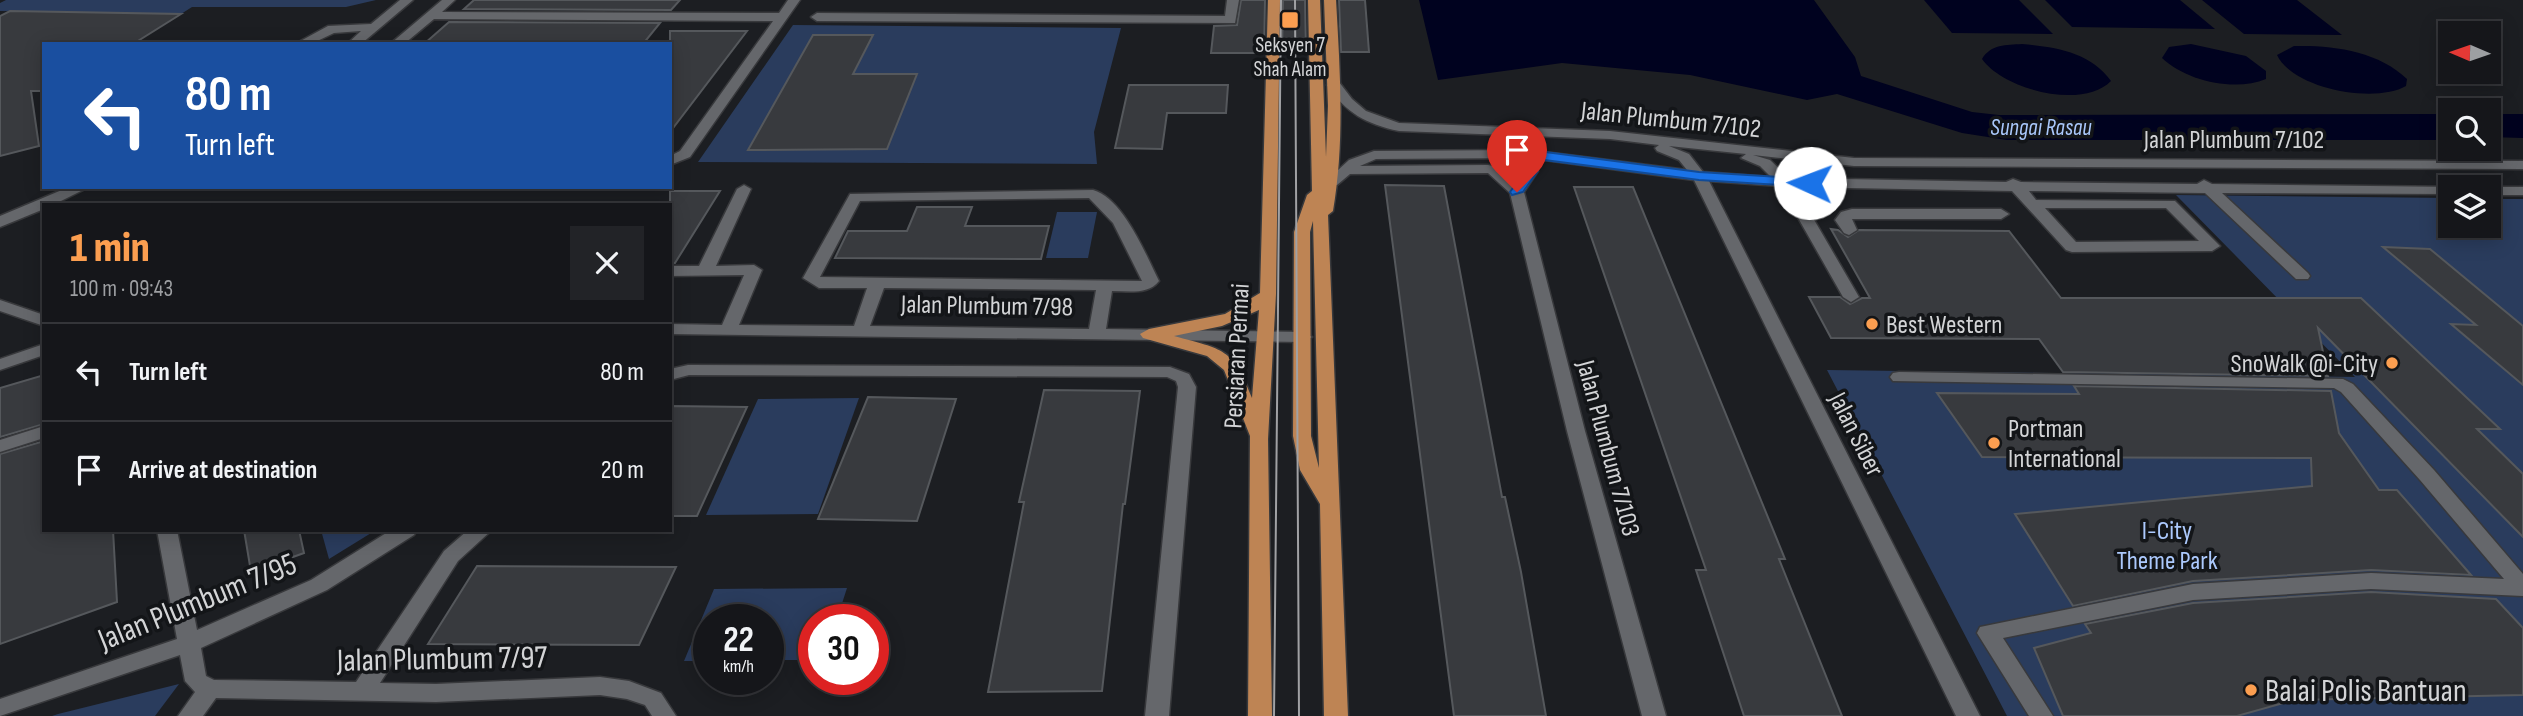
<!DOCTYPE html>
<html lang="en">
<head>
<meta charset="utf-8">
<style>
  :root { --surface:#15161a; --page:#222327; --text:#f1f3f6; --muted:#9d9fa2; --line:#343539; --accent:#fb9e50 }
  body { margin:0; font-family:"Sofia Sans Condensed",sans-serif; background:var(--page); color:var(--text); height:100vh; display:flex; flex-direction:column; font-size:26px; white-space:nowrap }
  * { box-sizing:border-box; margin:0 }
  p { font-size:23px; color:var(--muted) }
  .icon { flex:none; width:38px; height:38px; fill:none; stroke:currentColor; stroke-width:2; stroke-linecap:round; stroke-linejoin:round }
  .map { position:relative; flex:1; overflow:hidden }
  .details { position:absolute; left:42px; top:203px; width:630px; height:329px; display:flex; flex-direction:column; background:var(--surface); border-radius:0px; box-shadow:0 4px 18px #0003,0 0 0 2px var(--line) }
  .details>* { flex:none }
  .hud { position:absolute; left:42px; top:42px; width:630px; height:147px; border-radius:0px; box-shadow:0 4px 18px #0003,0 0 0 2px var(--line); background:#1a4fa0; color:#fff; overflow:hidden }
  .needle { width:46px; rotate:272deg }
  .fabs { position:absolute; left:2438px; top:21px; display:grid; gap:14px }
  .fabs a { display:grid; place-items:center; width:63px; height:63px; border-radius:0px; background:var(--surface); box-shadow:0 4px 18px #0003,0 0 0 2px var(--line); font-size:35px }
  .speed { position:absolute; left:693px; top:604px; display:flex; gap:14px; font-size:35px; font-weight:700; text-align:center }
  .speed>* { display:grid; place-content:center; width:91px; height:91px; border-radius:50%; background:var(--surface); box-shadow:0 4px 18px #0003,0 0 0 2px var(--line); line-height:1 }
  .speed small { font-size:18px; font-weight:400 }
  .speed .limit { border:10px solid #d22; background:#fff; color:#111 }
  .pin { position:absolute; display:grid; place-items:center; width:60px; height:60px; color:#fff; margin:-72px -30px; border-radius:50% 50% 50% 0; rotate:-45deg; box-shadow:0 0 7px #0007 }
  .pin .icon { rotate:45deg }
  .me { position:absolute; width:77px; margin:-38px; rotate:272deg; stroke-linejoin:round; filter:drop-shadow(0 0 5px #0008) }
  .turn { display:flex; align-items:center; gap:24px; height:147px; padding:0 28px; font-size:32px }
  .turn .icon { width:91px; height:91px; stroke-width:2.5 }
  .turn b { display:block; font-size:49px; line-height:60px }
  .round { display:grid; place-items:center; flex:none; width:74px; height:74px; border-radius:0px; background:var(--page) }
  .overview { display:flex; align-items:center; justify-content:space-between; height:119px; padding:0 28px }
  h1 { font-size:42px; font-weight:800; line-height:52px; color:var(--accent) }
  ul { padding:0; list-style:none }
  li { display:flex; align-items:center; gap:21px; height:98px; padding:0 28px; border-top:2px solid var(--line) }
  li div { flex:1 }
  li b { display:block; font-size:26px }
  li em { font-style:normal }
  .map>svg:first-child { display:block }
  .green { fill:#2a3c5d }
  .water { fill:#00021f }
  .building { fill:#383a3e; stroke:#55585c; stroke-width:2 }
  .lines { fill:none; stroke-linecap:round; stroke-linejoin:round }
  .minor-casing { stroke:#38393c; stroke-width:3 }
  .major-casing { stroke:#38393c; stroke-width:3 }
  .minor { fill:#65676b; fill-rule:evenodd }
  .major { fill:#be8454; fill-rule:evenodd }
  .tram { stroke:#a0a1a4; stroke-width:2 }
  .route { fill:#1a73e8; stroke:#114b97; stroke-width:2 }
  .poi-dot { fill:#fb9e50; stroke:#131518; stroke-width:2.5 }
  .labels { text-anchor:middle; stroke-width:7; stroke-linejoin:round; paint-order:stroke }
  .far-poi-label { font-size:21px; fill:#d3d4d6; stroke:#131518 }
  .far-water-label { font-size:23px; font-style:italic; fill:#aac8fb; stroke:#131518 }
  .street-label { font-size:26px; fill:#d3d4d6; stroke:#131518 }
  .poi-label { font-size:26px; fill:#d3d4d6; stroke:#131518; text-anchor:start }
  .park-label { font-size:26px; fill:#acc9fd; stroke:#131518 }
  .near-street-label { font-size:32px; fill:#d3d4d6; stroke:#131518 }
  .near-poi-label { font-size:32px; fill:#d3d4d6; stroke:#131518; text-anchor:start }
</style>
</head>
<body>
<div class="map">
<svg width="2523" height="716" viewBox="0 0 2523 716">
  <rect width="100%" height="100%" fill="#1c1e22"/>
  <g class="green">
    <path d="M6,0h370l-30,7h-154l-11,7 -181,-3v-8z"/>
    <path d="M793,25l328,3 -27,104 3,32 -399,-2z"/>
    <path d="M2176,195l274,3v28h38l1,-27h34v517h-516l-180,-346 528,7z"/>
    <path d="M1057,212h40l-9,46h-42z"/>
    <path d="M859,398l-41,116 -112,1 52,-116z"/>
    <path d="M321,530h55l-47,29z"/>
    <path d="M847,588l-10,31 -23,1v40h-46v-40h-59v41h-25l30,-72z"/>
    <path d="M179,684l-24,32h-103l6,-2z"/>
  </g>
  <g class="water">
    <path d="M1419,0h395l41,57 6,19 111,36 27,3 451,-1v26h-443l-45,-7 -125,-39 -30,6 -117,-25 -128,-12 -124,17z"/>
    <path d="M1924,0h95l34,34 -101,-1z"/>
    <path d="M2045,0h135l35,29 -143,-2z"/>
    <path d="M2202,0h95l45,35 -98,-1z"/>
    <path d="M2022,44c34,3 68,8 89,37 -28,29 -107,9 -129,-22 9,-15 24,-14 40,-15z"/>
    <path d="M2191,44l55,12 20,15v8c-31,13 -80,2 -104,-21l7,-11z"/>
    <path d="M2294,46c39,-1 84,5 113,33l-1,7c-31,18 -113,3 -129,-31z"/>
    <path d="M2489,114h34v24l-34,-1z"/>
  </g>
  <g class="building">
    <path d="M474,0h206l-9,10 -207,-1z"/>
    <path d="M1241,0h24l-1,53h-53l3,-27 23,-1z"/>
    <path d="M1283,0h22l1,53h-24z"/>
    <path d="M1339,0h26l4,52h-28z"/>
    <path d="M10,11l171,3 -48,30h-89v47h-13l8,55 -39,10v-140z"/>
    <path d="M449,22l211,1 -17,21h-219z"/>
    <path d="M670,31h77l-77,101z"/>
    <path d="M813,35h60l-20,39h64l-30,75 -139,1z"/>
    <path d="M1129,85h99l-2,28h-59l-5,36 -47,-1z"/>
    <path d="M1385,185l59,1 58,311h3l16,75 25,144h-92z"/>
    <path d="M1574,187h59l152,372h-6l63,157h-98l-48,-146h10z"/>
    <path d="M670,191h50l-45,72h-5z"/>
    <path d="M917,207h55l-7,19h84l-8,33 -206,-1 13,-27h59z"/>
    <path d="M1831,229l7,1 10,7 11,-7 150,1 52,67h300l139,131h-23l46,45v63l-205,-209 10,48 -265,-4 -24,-33 -208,-1 -22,-41h31l10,7 12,-6h8z"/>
    <path d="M2383,247l47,2 93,77v59l-72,-61 25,1z"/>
    <path d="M44,375v49l-44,13v-49z"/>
    <path d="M2074,386l257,5 8,42 40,57h18l74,85 -100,-5 -178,11 -120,25 -58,-92 297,-28 -1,-28 -329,-1 -45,-64 142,1z"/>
    <path d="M1044,390l96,1 -15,113h-2l-21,187 -114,1 36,-190h-5z"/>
    <path d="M868,397l88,2 -39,122 -99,-2z"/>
    <path d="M670,406l77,1 -50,109h-27z"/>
    <path d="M44,441v89h69l4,72 -117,42v-190z"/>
    <path d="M244,530h55l5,23 -53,19z"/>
    <path d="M477,566l199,1 -37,78 -211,-1z"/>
    <path d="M2371,592l125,7 27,29v67l-229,5 -57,16h-174l-29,-68 57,-15 -6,-9 108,-21z"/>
  </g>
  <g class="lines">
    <g class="minor-casing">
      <g id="minor">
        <path d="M400,0h13l-52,44h-14l14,-13 -27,2 -23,11h-16l33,-18 43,-2z"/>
        <path d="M442,0h13l-13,12 337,1 9,-13h12l-110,157 -20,8v-9l10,-5 93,-130 -339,-2 -30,25h-14z"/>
        <path d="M1227,0h12l-4,23 -418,-2 -6,-4 6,-4 408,3z"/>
        <path d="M1334,81l5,1 13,17 14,12 33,12 211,8 244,27 669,3v8l-669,-3 -101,-11 17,5 19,18 217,4 7,-3 8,3 176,2 7,-4 8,4 243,3h-5v7l-228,-1 86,80 2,3 -2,3h-12l-91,-86 -176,-2 7,9 139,1 45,45 -8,5 -140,1 -6,-2 -54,-59 -217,-4 64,110 -8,5 -8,-5 -63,-111 -71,-5 271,535h-24l-262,-536 -157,-21 1,12 -14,21 61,239 81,285h-24l-75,-285 -57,-238 -22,-20 -138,1 -13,11h-10l-2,-3 24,-22 25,-9 148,-1 -1,-6 7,-4 5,1 3,10 151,19 -8,-10 -22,-9 -2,-3 4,-3 -49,-6 -211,-8c-33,-7 -53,-18 -72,-46zM1669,146l77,8 -5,4 19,8 11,11 -68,-5 -14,-18zM1522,158l2,13 -8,11 -14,-14 -14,-3 -128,1 16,-7zM2045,208h121l33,33 -123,1z"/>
        <path d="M744,185l7,4 -35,77 38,-1 8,5 -23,55 115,1 13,-38h-48l-16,-10 47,-84 243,-4c30,8 53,65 66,91 -11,14 -30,10 -47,10l-6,38 197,3 9,5 -9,5 -633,-8v-10l52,1 22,-50 -74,1v-10h29l38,-77zM1089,198l24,25 29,58 -322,-4 40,-76zM884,288l212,2 -7,39 -219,-3z"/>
        <path d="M69,187h20l-36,18h-9v4l-44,18v-11z"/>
        <path d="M2485,187h38v8h-35v-8z"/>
        <path d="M1852,209h149l8,5 -8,5h-149l5,11 -8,5 -5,-2 -9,-13 6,-8z"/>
        <path d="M0,300l44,15v11l-44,-15z"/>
        <path d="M44,344v11l-44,15v-11z"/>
        <path d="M688,365l482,2 19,7 7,13 -27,329h-24l33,-329 -2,-6 -9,-4 -478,-2 -19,5v-11z"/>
        <path d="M1899,372l444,7 10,5 81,86 89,104v22l-152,-7 -178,11 -190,38 50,78h-24l-52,-83 3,-6 213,-43 178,-11 133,6 -84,-99 -79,-88 -7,-4 -441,-7 -3,-4 3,-4z"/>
        <path d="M44,426v12l-44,14v-12z"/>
        <path d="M157,530h20l20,100 114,-50 80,-50h26l-3,5 -87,55 -126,58 5,28 8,4 142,2 88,-131 24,-21h24l-34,31 -78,122 56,1 164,-7 29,4 32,12 15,23h-24l-7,-11 -18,-6 -27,-4 -164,7 -220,-4 -13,18h-25l17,-24 -10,-11 -5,-26 -180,61v-17l177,-60z"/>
      </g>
    </g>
    <g class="major-casing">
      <g id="major">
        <path d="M1268,0h12l-4,294 -8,145 4,277h-24l2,-280 -26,-66 -17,-14 -64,-18 -3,-4 9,-5 76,-15 35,-21zM1259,310l-7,88c-20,-51 -28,-48 -78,-62l48,-10z"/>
        <path d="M1308,0h12l6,157 2,-51 -4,-106h12c4,71 9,141 -3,211l-5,4 20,501h-24l-4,-212 -20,-34 -7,-34 1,-204 13,-37 5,-4zM1313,221l6,247 -8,-32 -1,-204z"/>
      </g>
    </g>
    <use href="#minor" class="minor"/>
    <use href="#major" class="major"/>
    <g class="tram">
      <path d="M1295,0l4,716"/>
      <path d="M1274,716l7,-716"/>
    </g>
  </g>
  <path class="route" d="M1530,150l169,22 111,7 7,4 -7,4 -111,-7 -163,-21 2,12 -15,21 -11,3 -2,-3 15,-21 -2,-17z"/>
  <g class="poi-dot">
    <rect x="1281" y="11" width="18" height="18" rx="3.5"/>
    <circle cx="1872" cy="324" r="7"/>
    <circle cx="2392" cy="363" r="7"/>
    <circle cx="1994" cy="443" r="7"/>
    <circle cx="2251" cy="690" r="7"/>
  </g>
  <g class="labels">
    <g class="far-poi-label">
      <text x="1290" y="52">Seksyen 7<tspan x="1290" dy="24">Shah Alam</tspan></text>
    </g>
    <g class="far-water-label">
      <text x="2041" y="135">Sungai Rasau</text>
    </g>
    <g class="street-label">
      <text transform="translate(1671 119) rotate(6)" y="9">Jalan Plumbum 7/102</text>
      <text x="2234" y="148">Jalan Plumbum 7/102</text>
      <text transform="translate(987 305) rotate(1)" y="9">Jalan Plumbum 7/98</text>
      <text transform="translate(1236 356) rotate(-87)" y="9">Persiaran Permai</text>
      <text transform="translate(1857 434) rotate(63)" y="9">Jalan Siber</text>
      <text transform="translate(1609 448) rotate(75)" y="9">Jalan Plumbum 7/103</text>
    </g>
    <g class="poi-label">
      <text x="1886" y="333">Best Western</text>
      <text x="2378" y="372" text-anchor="end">SnoWalk @i-City</text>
      <text x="2008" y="437">Portman<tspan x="2008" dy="30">International</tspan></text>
    </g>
    <g class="park-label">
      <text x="2167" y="539">I-City<tspan x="2167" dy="30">Theme Park</tspan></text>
    </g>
    <g class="near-street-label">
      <text transform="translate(197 601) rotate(-22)" y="11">Jalan Plumbum 7/95</text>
      <text transform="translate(442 658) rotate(-1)" y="11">Jalan Plumbum 7/97</text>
    </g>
    <g class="near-poi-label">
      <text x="2265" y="701">Balai Polis Bantuan</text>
    </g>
  </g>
</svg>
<div class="fabs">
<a><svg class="needle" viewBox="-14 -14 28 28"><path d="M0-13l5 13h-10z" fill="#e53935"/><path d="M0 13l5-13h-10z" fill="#9d9fa2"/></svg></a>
<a><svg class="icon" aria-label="search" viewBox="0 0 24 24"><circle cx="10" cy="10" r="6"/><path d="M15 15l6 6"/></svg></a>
<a><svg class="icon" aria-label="layers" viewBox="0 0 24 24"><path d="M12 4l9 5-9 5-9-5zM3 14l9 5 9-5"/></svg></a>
</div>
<div class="speed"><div>22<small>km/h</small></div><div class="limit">30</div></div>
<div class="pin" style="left:1517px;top:192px;background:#d93025"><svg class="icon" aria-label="arrive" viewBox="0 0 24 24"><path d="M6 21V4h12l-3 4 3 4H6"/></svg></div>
<svg class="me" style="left:1810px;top:183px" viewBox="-20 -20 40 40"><circle r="19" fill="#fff"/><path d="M0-13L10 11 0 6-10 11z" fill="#1a73e8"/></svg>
<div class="hud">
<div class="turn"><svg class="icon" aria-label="left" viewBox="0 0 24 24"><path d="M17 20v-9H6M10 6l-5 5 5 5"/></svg><div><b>80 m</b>Turn left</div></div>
</div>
<section class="details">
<div class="overview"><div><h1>1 min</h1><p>100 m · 09:43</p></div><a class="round"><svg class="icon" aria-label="close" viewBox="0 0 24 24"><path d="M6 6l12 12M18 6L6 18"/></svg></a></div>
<ul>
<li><svg class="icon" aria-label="left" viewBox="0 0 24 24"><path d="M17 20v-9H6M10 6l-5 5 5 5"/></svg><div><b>Turn left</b></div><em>80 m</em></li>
<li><svg class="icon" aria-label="arrive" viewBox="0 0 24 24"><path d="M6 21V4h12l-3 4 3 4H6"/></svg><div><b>Arrive at destination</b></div><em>20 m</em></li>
</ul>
</section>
</div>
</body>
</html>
